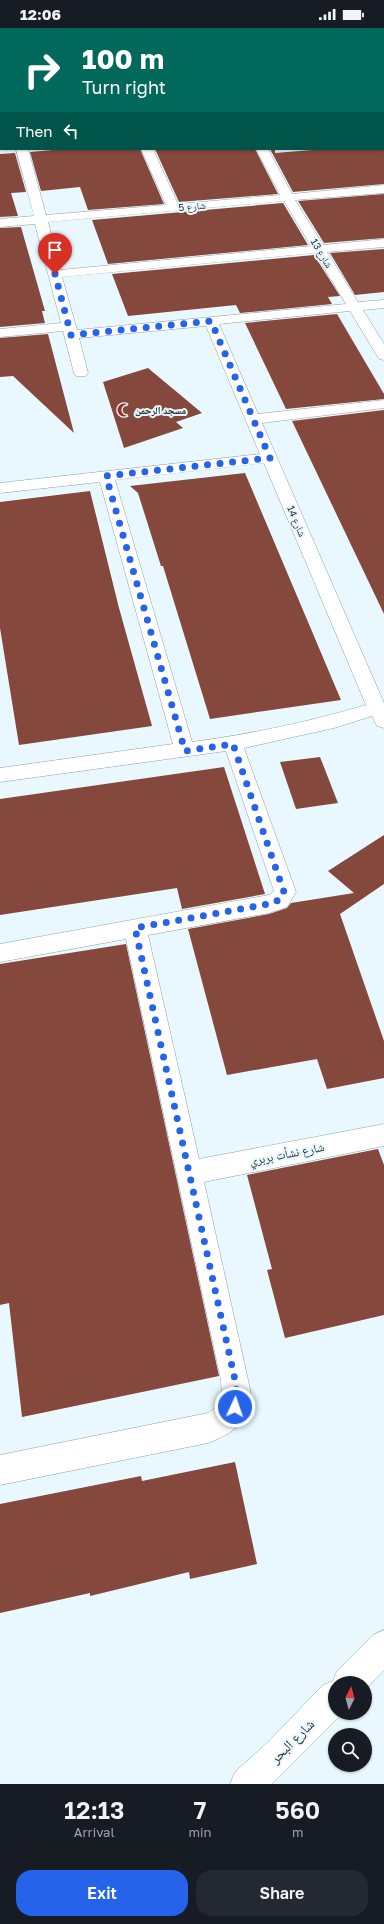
<!DOCTYPE html>
<html lang="en">
<head>
<meta charset="utf-8">
<style>
  :root { --surface:#171b24; --page:#242831; --text:#f1f3f6; --muted:#9ea1a6; --accent:#2563eb }
  body { margin:0; font-family:"Golos Text","Noto Naskh Arabic",sans-serif; background:var(--page); color:var(--text); height:100vh; display:flex; flex-direction:column; font-size:15px; white-space:nowrap }
  * { box-sizing:border-box; margin:0 }
  p { font-size:13px; color:var(--muted) }
  .icon { flex:none; width:22px; height:22px; fill:none; stroke:currentColor; stroke-width:2; stroke-linecap:round; stroke-linejoin:round }
  .map { position:relative; height:1756px; overflow:hidden }
  .details { display:flex; flex-direction:column; background:var(--surface); flex:1 }
  .details>* { flex:none }
  .banner { position:absolute; left:0px; top:0px; width:384px; height:122px; box-shadow:0 1px 3px #0004; background:#00695c; color:#fff; overflow:hidden }
  .needle { width:26px; rotate:6deg }
  .tools { position:absolute; left:328px; top:1648px; display:grid; gap:8px }
  .tools a { display:grid; place-items:center; width:44px; height:44px; border-radius:50%; background:var(--surface); box-shadow:0 1px 3px #0004; font-size:20px }
  .pin { position:absolute; display:grid; place-items:center; width:34px; height:34px; color:#fff; margin:-41px -17px; border-radius:50% 50% 50% 0; rotate:-45deg; box-shadow:0 0 4px #0007 }
  .pin .icon { rotate:45deg }
  .me { position:absolute; width:44px; margin:-22px; rotate:3deg; stroke-linejoin:round; filter:drop-shadow(0 0 3px #0008) }
  .turn { display:flex; align-items:center; gap:14px; height:84px; padding:0 16px; font-size:18px }
  .turn .icon { width:52px; height:52px; stroke-width:2.5 }
  .turn b { display:block; font-size:28px; line-height:34px }
  .then { display:flex; align-items:center; height:38px; padding:0 16px; background:#0003; gap:8px; font-size:15px }
  .eta { display:flex; justify-content:space-evenly; align-items:center; height:68px; text-align:center }
  .eta b { font-size:24px; font-weight:600; line-height:28px }
  .button { display:flex; gap:8px; margin-top:auto; padding:8px 16px }
  .button a { flex:1; height:46px; border-radius:16px; background:var(--accent); color:#fff; font-size:16px; font-weight:600; line-height:46px; text-align:center }
  .button a+a { background:var(--page); color:var(--text) }
  .status { display:flex; justify-content:space-between; align-items:center; height:28px; padding:0 20px; background:var(--surface); direction:ltr }
  .status svg { height:11px; fill:currentColor }
  .map>svg:first-child { display:block }
  .building { fill:#84483d }
  .lines { fill:none; stroke-linecap:round; stroke-linejoin:round }
  .service-casing { stroke:#8fa0a7; stroke-width:1 }
  .minor-casing { stroke:#8fa0a7; stroke-width:1 }
  .secondary-casing { stroke:#8fa0a7; stroke-width:1 }
  .service { fill:#fff; fill-rule:evenodd }
  .minor { fill:#fff; fill-rule:evenodd }
  .secondary { fill:#fff; fill-rule:evenodd }
  .route { stroke:#2563eb; stroke-width:7; stroke-dasharray:0 12.6 }
  .labels { text-anchor:middle; stroke-width:4; stroke-linejoin:round; paint-order:stroke }
  .far-street-label { font-size:10px; fill:#2b3234; stroke:#e9f8fe }
  .far-poi-label { font-size:10px; font-weight:bold; fill:#2b3234; stroke:#e9f8fe; text-anchor:start }
  .street-label { font-size:12px; fill:#2b3234; stroke:#e9f8fe }
  .near-street-label { font-size:14px; fill:#2b3234; stroke:#e9f8fe }
</style>
</head>
<body>
<div class="status"><b>12:06</b><svg viewBox="0 0 49 12"><path d="M0 12V9h3v3zM5 12V6h3v6zM10 12V3h3v9zM15 12V0h3v12zM26 1h20v11H26zM47 4h2v5h-2z"/></svg></div>
<div class="map">
<svg width="384" height="1756" viewBox="0 0 384 1756">
  <rect width="100%" height="100%" fill="#e9f8fe"/>
  <g class="building">
    <path d="M64,121h76l24,55 -76,6 -8,-23 -39,4 -11,-39z"/>
    <path d="M155,121h100l23,45 -99,8z"/>
    <path d="M270,121h5v4l49,-4h60v35l-91,8z"/>
    <path d="M15,125l11,39 -15,1 7,23 -18,1v-63z"/>
    <path d="M384,166v44l-60,5 -26,-42z"/>
    <path d="M283,175l25,42 -200,19 -16,-44z"/>
    <path d="M21,199l24,84h-3l3,12 -45,4v-99z"/>
    <path d="M384,221v43l-29,3 -25,-42z"/>
    <path d="M314,227l26,41 -12,1 4,7 -92,9 -4,-8 -108,11 -16,-42z"/>
    <path d="M337,286l47,80v5l-98,10 -41,-86z"/>
    <path d="M48,306l26,99 -61,-57 -13,1v-39z"/>
    <path d="M148,340l54,45 -26,9 7,6 -59,20 -21,-66z"/>
    <path d="M384,382v204l-92,-193z"/>
    <path d="M245,445l96,227 -131,19 -47,-153h-2l-23,-73 -8,-7z"/>
    <path d="M90,463l29,117 33,118 -133,19 -19,-117v-126z"/>
    <path d="M320,729l18,46 -42,6 -16,-47z"/>
    <path d="M224,739l41,127 -83,15 -5,-21 -177,27v-116z"/>
    <path d="M384,807v49l-44,30 44,127v37l-57,11 -10,-30 -90,16 -39,-146 81,-15 18,-6 4,-5 63,-10 -26,-22z"/>
    <path d="M126,916l93,432 -197,41 -13,-114 -9,2v-341z"/>
    <path d="M378,1121l6,16v150l-99,23 -18,-68 5,-1 -25,-94z"/>
    <path d="M235,1434l22,102 -67,15 -1,-7 -99,24v-3l-90,20v-109l141,-28 1,5z"/>
  </g>
  <g class="lines">
    <g class="service-casing">
      <g id="service">
        <rect x="5" y="0" width="6" height="1"/>
        <rect x="37" y="0" width="6" height="1"/>
        <path d="M122,0h20l-21,1z"/>
      </g>
    </g>
    <g class="minor-casing">
      <g id="minor">
        <rect x="383" y="76" width="1" height="7"/>
        <rect x="0" y="94" width="1" height="6"/>
        <rect x="383" y="108" width="1" height="6"/>
        <path d="M16,121h12l18,66 120,-10 -25,-56h12l25,55 102,-9 -24,-46h12l24,45 92,-9v8l-89,7 28,45 61,-6v8l-57,5 31,50 26,-2v8l-21,2 21,34v16l-5,-1 -29,-48 -131,13 39,90 126,-14v8l-122,15 122,280v25l-7,-2 -5,-10 -38,12 -90,20 52,144 -9,15 -18,6 -121,22 51,224 185,-35v22l-180,36 46,207c1,32 -14,43 -42,54l-208,42v-30l208,-42c15,-8 14,-18 13,-33l-95,-441 -126,23v-18l269,-49 5,-4 -48,-140 -226,31v-14l173,-24 -73,-262 -100,11v-10l260,-29 -54,-128 -127,12 9,35 -2,3h-10l-2,-3 -11,-42 -63,6v-8l61,-6 -26,-99 -35,3v-8l34,-3zM284,173l27,45 -251,24 -12,-48zM315,225l31,51 -269,26 -15,-53zM264,435l102,242c-57,17 -115,29 -174,37l-77,-262z"/>
      </g>
    </g>
    <g class="secondary-casing">
      <g id="secondary">
        <rect x="383" y="11" width="1" height="6"/>
        <rect x="0" y="42" width="1" height="6"/>
        <path d="M384,1602v40l-19,20v-7h-30v30h8l-71,71h-42l5,-12 33,-30 55,-57 10,-4 4,-10 36,-36z"/>
      </g>
    </g>
    <use href="#service" class="service"/>
    <use href="#minor" class="minor"/>
    <use href="#secondary" class="secondary"/>
  </g>
  <g class="lines">
    <path class="route" d="M55,246l16,61 140,-14 59,137 -164,18 79,275 48,-7 51,148 -2,5 -8,6 -139,25 100,452 2,14 -2,13"/>
  </g>
  <defs>
    <g id="mosque-bare" transform="scale(1.08)"><path d="M3.5-4.9A6 6 0 1 0 3.5 4.9A5 5 0 1 1 3.5-4.9Z" fill="#982e1d" stroke="#e9f8fe" stroke-width="2.5" paint-order="stroke"/></g>
  </defs>
  <g fill-rule="evenodd">
    <use href="#mosque-bare" x="124" y="382"/>
  </g>
  <g class="labels">
    <g class="far-street-label">
      <text transform="translate(192 178) rotate(-5)" y="4">شارع 5</text>
      <text transform="translate(322 225) rotate(59)" y="4">شارع 13</text>
      <text transform="translate(297 493) rotate(67)" y="4">شارع 14</text>
    </g>
    <g class="far-poi-label">
      <text x="135" y="386">مسجد الرحمن</text>
    </g>
    <g class="street-label">
      <text transform="translate(287 1126) rotate(-11)" y="4">شارع نشأت بربري</text>
    </g>
    <g class="near-street-label">
      <text transform="translate(292 1713) rotate(-45)" y="5">شارع البحر</text>
    </g>
  </g>
</svg>
<div class="tools">
<a><svg class="needle" viewBox="-14 -14 28 28"><path d="M0-13l5 13h-10z" fill="#e53935"/><path d="M0 13l5-13h-10z" fill="#9ea1a6"/></svg></a>
<a><svg class="icon" aria-label="search" viewBox="0 0 24 24"><circle cx="10" cy="10" r="6"/><path d="M15 15l6 6"/></svg></a>
</div>
<div class="pin" style="left:55px;top:246px;background:#d93025"><svg class="icon" aria-label="arrive" viewBox="0 0 24 24"><path d="M6 21V4h12l-3 4 3 4H6"/></svg></div>
<svg class="me" style="left:235px;top:1379px" viewBox="-20 -20 40 40"><circle r="17" fill="#2563eb" stroke="#fff" stroke-width="3"/><path d="M0-11L8 9 0 5-8 9z" fill="#fff"/></svg>
<div class="banner">
<div class="turn"><svg class="icon" aria-label="right" viewBox="0 0 24 24"><path d="M7 20v-9h11M14 6l5 5-5 5"/></svg><div><b>100 m</b>Turn right</div></div>
<div class="then">Then<svg class="icon" aria-label="left" viewBox="0 0 24 24"><path d="M17 20v-9H6M10 6l-5 5 5 5"/></svg></div>
</div>
</div>
<section class="details">
<div class="eta">
<div><b>12:13</b><p>Arrival</p></div>
<div><b>7</b><p>min</p></div>
<div><b>560</b><p>m</p></div>
</div>
<div class="button"><a>Exit</a><a>Share</a></div>
</section>
</body>
</html>
